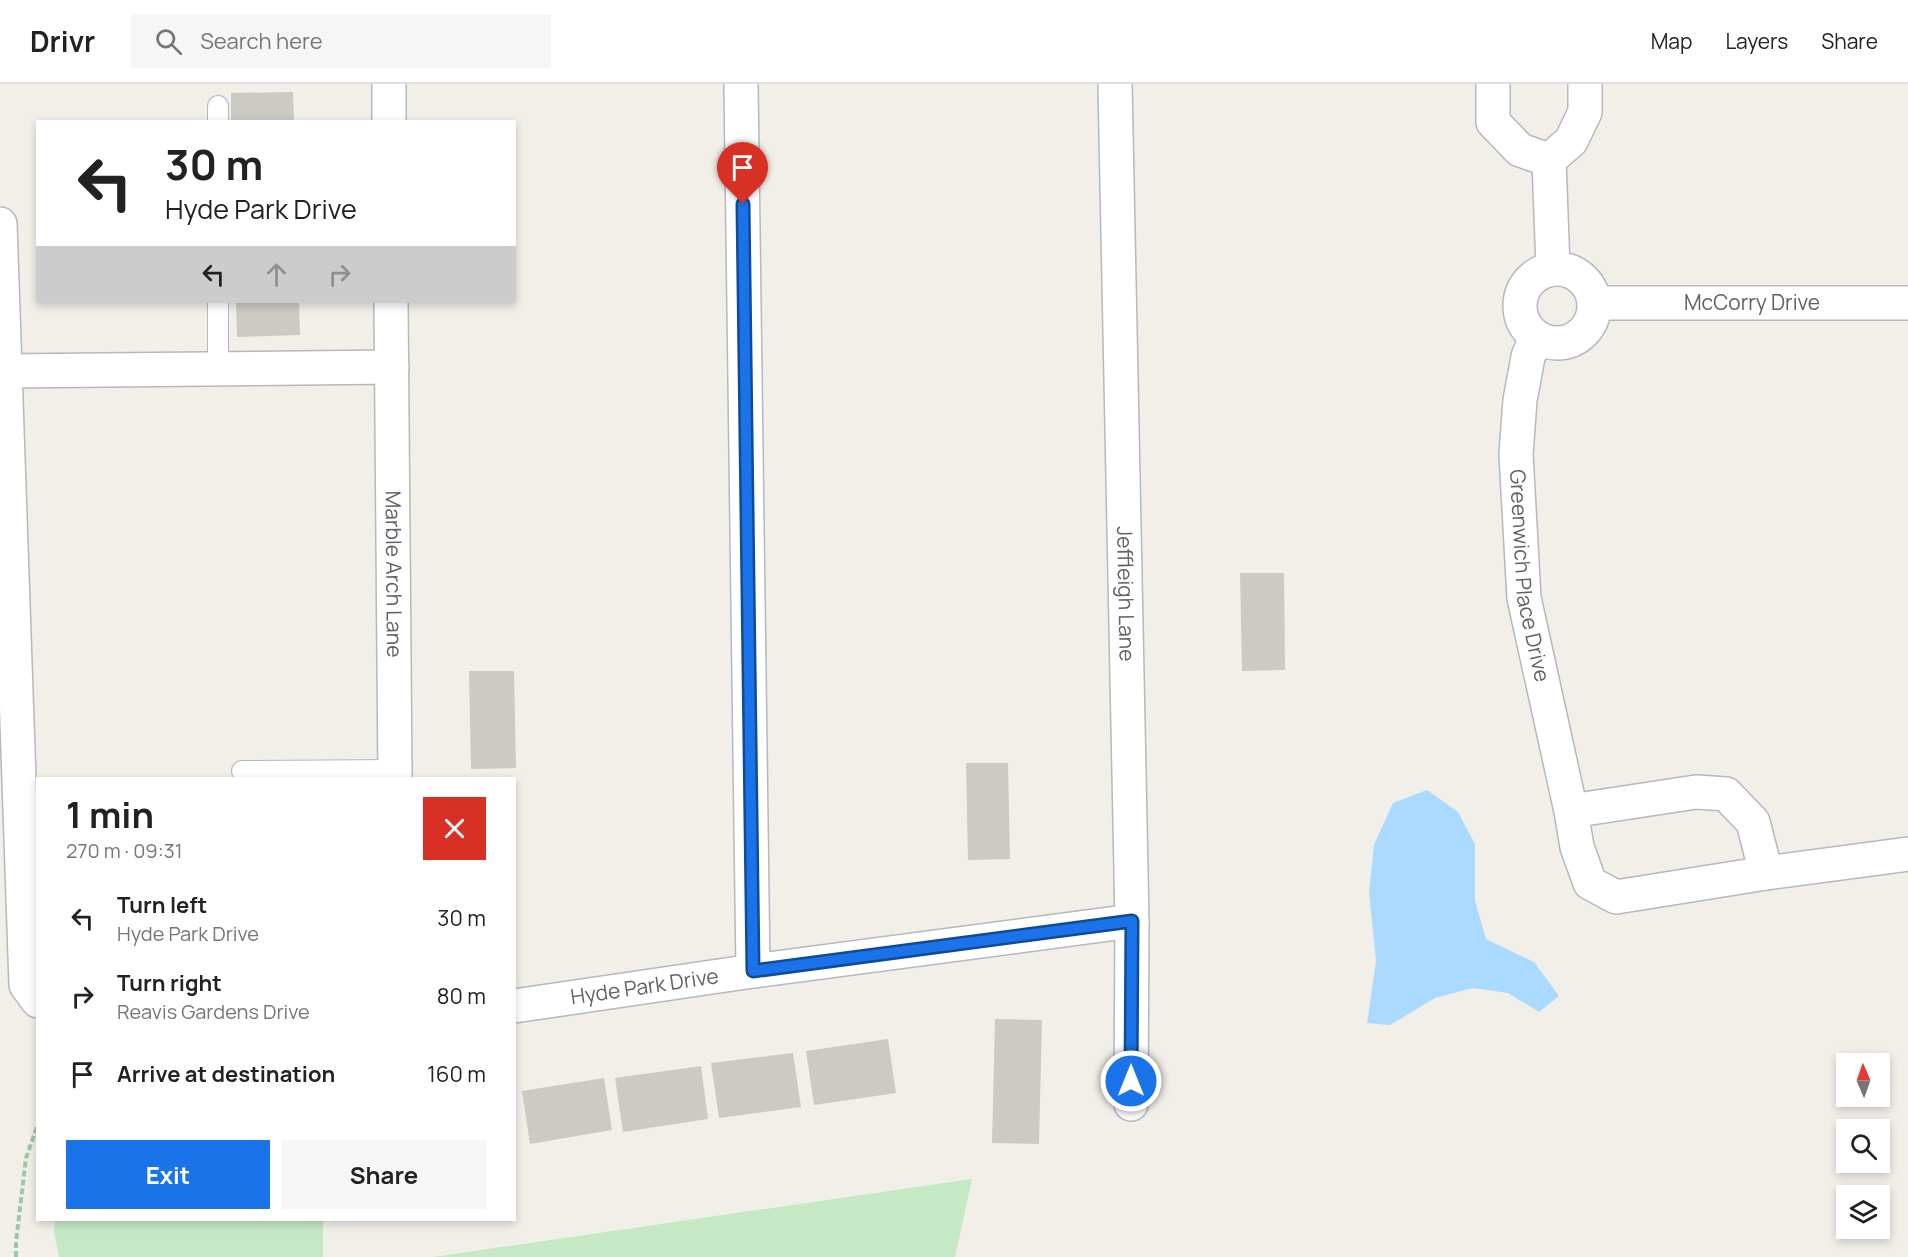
<!DOCTYPE html>
<html lang="en">
<head>
<meta charset="utf-8">
<style>
  :root { --surface:#fff; --page:#f6f6f6; --text:#222; --muted:#767676; --line:#e0e0e0; --accent:#1a73e8 }
  body { margin:0; font-family:Manrope,sans-serif; background:var(--page); color:var(--text); height:100vh; display:flex; flex-direction:column; font-size:22px; white-space:nowrap }
  * { box-sizing:border-box; margin:0 }
  p { font-size:20px; color:var(--muted) }
  .icon { flex:none; width:33px; height:33px; fill:none; stroke:currentColor; stroke-width:2; stroke-linecap:round; stroke-linejoin:round }
  .map { position:relative; flex:1; overflow:hidden }
  .drawer { position:absolute; left:36px; top:693px; width:480px; height:444px; display:flex; flex-direction:column; background:var(--surface); border-radius:0px; box-shadow:0 3px 9px #0003 }
  .drawer>* { flex:none }
  .banner { position:absolute; left:36px; top:36px; width:480px; height:183px; border-radius:0px; box-shadow:0 3px 9px #0003; background:#fff; color:var(--text); overflow:hidden }
  .needle { width:39px; rotate:358deg }
  .controls { position:absolute; left:1836px; top:969px; display:grid; gap:12px }
  .controls a { display:grid; place-items:center; width:54px; height:54px; border-radius:0px; background:var(--surface); box-shadow:0 3px 9px #0003; font-size:30px }
  .pin { position:absolute; display:grid; place-items:center; width:51px; height:51px; color:#fff; margin:-62px -26px; border-radius:50% 50% 50% 0; rotate:-45deg; box-shadow:0 0 6px #0007 }
  .pin .icon { rotate:45deg }
  .me { position:absolute; width:66px; margin:-33px; rotate:0deg; stroke-linejoin:round; filter:drop-shadow(0 0 4px #0008) }
  .turn { display:flex; align-items:center; gap:21px; height:126px; padding:0 30px; font-size:27px }
  .turn .icon { width:78px; height:78px; stroke-width:2.5 }
  .turn b { display:block; font-size:42px; line-height:51px }
  .lanes { display:flex; align-items:center; height:57px; padding:0 30px; background:#0003; justify-content:center; gap:30px; direction:ltr }
  .lanes .off { opacity:.35 }
  .round { display:grid; place-items:center; flex:none; width:63px; height:63px; border-radius:0px; background:var(--page) }
  .summary { display:flex; align-items:center; justify-content:space-between; height:102px; padding:0 30px }
  h1 { font-size:36px; font-weight:700; line-height:45px }
  .action { display:flex; gap:12px; margin-top:auto; padding:12px 30px }
  .action a { flex:1; height:69px; border-radius:0px; background:var(--accent); color:#fff; font-size:24px; font-weight:700; line-height:69px; text-align:center }
  .action a+a { background:var(--page); color:var(--text) }
  ul { padding:0; list-style:none }
  li { display:flex; align-items:center; gap:18px; height:78px; padding:0 30px }
  li div { flex:1 }
  li b { display:block; font-size:22px }
  li em { font-style:normal }
  header { display:flex; align-items:center; gap:36px; box-sizing:border-box; height:84px; padding:0 30px; background:var(--surface); border-bottom:2px solid var(--line) }
  header strong { font-size:28px }
  nav { display:flex; gap:33px; margin-inline-start:auto; font-size:21px }
  .search { width:420px; height:54px; background:var(--page); display:flex; align-items:center; gap:15px; box-sizing:border-box; padding:0 21px; border-radius:0px; color:var(--muted); font-size:22px }
  .map>svg:first-child { display:block }
  .green { fill:#c5e8c5 }
  .water { fill:#aadaff }
  .building { fill:#cccac5 }
  .lines { fill:none; stroke-linecap:round; stroke-linejoin:round }
  .lane-casing { stroke:#b5b8bc; stroke-width:22 }
  .street-casing { stroke:#b5b8bc; stroke-width:36 }
  .path { stroke:#9cc7a9; stroke-width:4; stroke-dasharray:6 3; stroke-linecap:butt }
  .lane { stroke:#fff; stroke-width:20 }
  .street { stroke:#fff; stroke-width:33 }
  .route-casing { stroke:#114b97; stroke-width:15 }
  .route { stroke:#1a73e8; stroke-width:10 }
  .labels { text-anchor:middle; stroke-width:6; stroke-linejoin:round; paint-order:stroke }
  .street-label { font-size:21px; fill:#5f6368; stroke:#fff }
</style>
</head>
<body>
<header>
<strong>Drivr</strong>
<div class="search"><svg class="icon" aria-label="search" viewBox="0 0 24 24"><circle cx="10" cy="10" r="6"/><path d="M15 15l6 6"/></svg>Search here</div>
<nav><a>Map</a><a>Layers</a><a>Share</a></nav>
</header>
<div class="map">
<svg width="1908" height="1173" viewBox="0 0 1908 1173">
  <rect width="100%" height="100%" fill="#f1efe8"/>
  <g class="green">
    <path d="M972,1095l-17,78h-522z"/>
    <path d="M55,1136h268v37h-264l-5,-26z"/>
  </g>
  <path class="water" d="M1427,706l31,22 17,32v57l11,38 48,23 25,34 -20,16 -31,-19 -35,-5 -38,10 -45,27 -23,-2 9,-62 -7,-68 5,-48 19,-42z"/>
  <g class="building">
    <path d="M293,8l1,30h-63v-29z"/>
    <path d="M236,218h63l1,33 -63,2z"/>
    <path d="M1240,489h44l1,97 -43,1z"/>
    <path d="M469,587h45l2,97 -45,1z"/>
    <path d="M966,679h42l2,96 -42,1z"/>
    <path d="M995,935l47,1 -3,124 -47,-1z"/>
    <path d="M888,955l8,54 -82,12 -8,-54z"/>
    <path d="M793,969l8,54 -82,11 -8,-55z"/>
    <path d="M701,982l7,53 -85,13 -8,-54z"/>
    <path d="M604,994l8,52 -82,14 -8,-53z"/>
  </g>
  <g class="lines">
    <g class="lane-casing">
      <g id="lane">
        <path d="M218,22v16"/>
        <path d="M218,218v67"/>
        <path d="M242,687l153,-1"/>
      </g>
    </g>
    <g class="street-casing">
      <g id="street">
        <path d="M389,0v38"/>
        <path d="M741,0l12,887"/>
        <path id="s1" d="M1115,0l17,837 -1,183"/>
        <path d="M1493,0v38l27,28 29,10"/>
        <path d="M1549,76l4,108"/>
        <path d="M1549,76l22,-19 14,-29v-28"/>
        <path d="M0,140l26,761 12,16"/>
        <circle cx="1557" cy="222" r="37"/>
        <path id="s2" d="M391,218l4,476"/>
        <path id="s3" d="M1594,219h314"/>
        <path id="s4" d="M1536,253l-8,20 -8,43 -4,54 8,144 47,213 6,36 13,36 26,14 150,-24 -13,-51 -27,-28 -30,-2 -125,19"/>
        <path d="M5,287l387,-4"/>
        <path d="M1766,789l142,-19"/>
        <path id="s5" d="M514,922l239,-35 379,-50"/>
      </g>
    </g>
    <path class="path" d="M16,1173v-15l10,-84 12,-34"/>
    <use href="#lane" class="lane"/>
    <use href="#street" class="street"/>
  </g>
  <g class="lines">
    <g class="route-casing">
      <path id="route" d="M743,120l10,767 379,-50 -1,160"/>
    </g>
    <use href="#route" class="route"/>
  </g>
  <g class="labels">
    <g class="street-label">
      <text dy="7" stroke="none"><textPath href="#s3" startOffset="158">McCorry Drive</textPath></text>
      <text dy="7" stroke="none"><textPath href="#s2" startOffset="272">Marble Arch Lane</textPath></text>
      <text dy="7" stroke="none"><textPath href="#s4" startOffset="242">Greenwich Place Drive</textPath></text>
      <text dy="7" stroke="none"><textPath href="#s1" startOffset="510">Jeffleigh Lane</textPath></text>
      <text dy="7" stroke="none"><textPath href="#s5" startOffset="132">Hyde Park Drive</textPath></text>
    </g>
  </g>
</svg>
<div class="controls">
<a><svg class="needle" viewBox="-14 -14 28 28"><path d="M0-13l5 13h-10z" fill="#e53935"/><path d="M0 13l5-13h-10z" fill="#767676"/></svg></a>
<a><svg class="icon" aria-label="search" viewBox="0 0 24 24"><circle cx="10" cy="10" r="6"/><path d="M15 15l6 6"/></svg></a>
<a><svg class="icon" aria-label="layers" viewBox="0 0 24 24"><path d="M12 4l9 5-9 5-9-5zM3 14l9 5 9-5"/></svg></a>
</div>
<div class="pin" style="left:743px;top:120px;background:#d93025"><svg class="icon" aria-label="arrive" viewBox="0 0 24 24"><path d="M6 21V4h12l-3 4 3 4H6"/></svg></div>
<svg class="me" style="left:1131px;top:997px" viewBox="-20 -20 40 40"><circle r="17" fill="#1a73e8" stroke="#fff" stroke-width="3"/><path d="M0-11L8 9 0 5-8 9z" fill="#fff"/></svg>
<div class="banner">
<div class="turn"><svg class="icon" aria-label="left" viewBox="0 0 24 24"><path d="M17 20v-9H6M10 6l-5 5 5 5"/></svg><div><b>30 m</b>Hyde Park Drive</div></div>
<div class="lanes"><svg class="icon" aria-label="left" viewBox="0 0 24 24"><path d="M17 20v-9H6M10 6l-5 5 5 5"/></svg><svg class="icon off" aria-label="ahead" viewBox="0 0 24 24"><path d="M12 20V5M6 11l6-6 6 6"/></svg><svg class="icon off" aria-label="right" viewBox="0 0 24 24"><path d="M7 20v-9h11M14 6l5 5-5 5"/></svg></div>
</div>
<section class="drawer">
<div class="summary"><div><h1>1 min</h1><p>270 m · 09:31</p></div><a class="round" style="background:#d93025;color:#fff"><svg class="icon" aria-label="close" viewBox="0 0 24 24"><path d="M6 6l12 12M18 6L6 18"/></svg></a></div>
<ul>
<li><svg class="icon" aria-label="left" viewBox="0 0 24 24"><path d="M17 20v-9H6M10 6l-5 5 5 5"/></svg><div><b>Turn left</b><p>Hyde Park Drive</p></div><em>30 m</em></li>
<li><svg class="icon" aria-label="right" viewBox="0 0 24 24"><path d="M7 20v-9h11M14 6l5 5-5 5"/></svg><div><b>Turn right</b><p>Reavis Gardens Drive</p></div><em>80 m</em></li>
<li><svg class="icon" aria-label="arrive" viewBox="0 0 24 24"><path d="M6 21V4h12l-3 4 3 4H6"/></svg><div><b>Arrive at destination</b></div><em>160 m</em></li>
</ul>
<div class="action"><a>Exit</a><a>Share</a></div>
</section>
</div>
</body>
</html>
